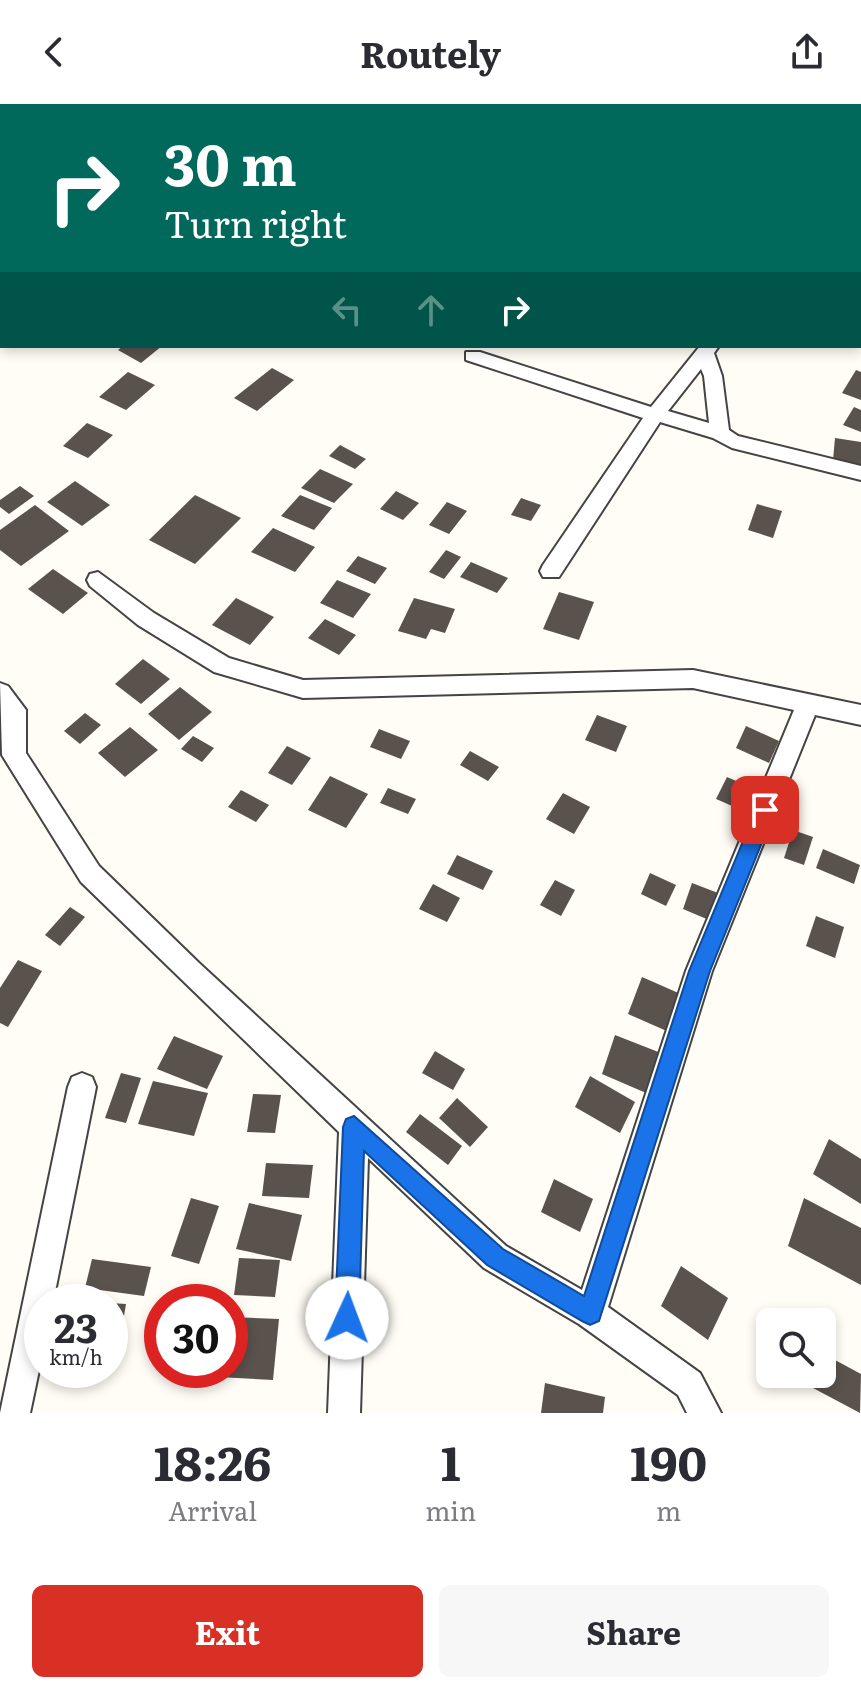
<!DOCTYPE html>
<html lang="en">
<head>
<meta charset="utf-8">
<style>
  :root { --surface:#fff; --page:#f7f7f7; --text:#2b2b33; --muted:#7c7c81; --accent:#d93025 }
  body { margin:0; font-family:Literata,serif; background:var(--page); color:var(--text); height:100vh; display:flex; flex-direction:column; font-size:30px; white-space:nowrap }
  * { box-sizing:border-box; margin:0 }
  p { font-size:26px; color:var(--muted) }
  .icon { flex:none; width:44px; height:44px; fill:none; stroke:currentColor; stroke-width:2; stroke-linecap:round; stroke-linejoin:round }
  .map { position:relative; height:1309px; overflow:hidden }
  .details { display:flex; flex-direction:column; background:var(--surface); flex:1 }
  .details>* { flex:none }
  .top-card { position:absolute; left:0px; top:0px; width:862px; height:244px; box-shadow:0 4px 12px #0003; background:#00695c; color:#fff; overflow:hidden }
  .controls { position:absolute; left:756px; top:1204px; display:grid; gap:16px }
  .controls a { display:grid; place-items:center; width:80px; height:80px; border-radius:12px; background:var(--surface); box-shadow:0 4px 12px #0003; font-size:40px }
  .speed { position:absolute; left:24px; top:1180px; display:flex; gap:16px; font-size:40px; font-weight:700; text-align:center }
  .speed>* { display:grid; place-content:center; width:104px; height:104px; border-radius:50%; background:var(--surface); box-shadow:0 4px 12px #0003; line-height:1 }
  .speed small { font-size:20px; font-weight:400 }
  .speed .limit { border:12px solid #d22; background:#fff; color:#111 }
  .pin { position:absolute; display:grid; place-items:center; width:68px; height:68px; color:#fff; margin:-34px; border-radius:16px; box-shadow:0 4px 12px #0006 }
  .me { position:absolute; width:88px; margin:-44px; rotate:2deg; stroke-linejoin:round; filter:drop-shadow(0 0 6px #0008) }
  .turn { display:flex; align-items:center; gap:28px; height:168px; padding:0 32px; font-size:36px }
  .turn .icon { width:104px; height:104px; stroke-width:2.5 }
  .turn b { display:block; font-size:56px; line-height:68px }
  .lanes { display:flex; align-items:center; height:76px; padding:0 32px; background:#0003; justify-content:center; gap:40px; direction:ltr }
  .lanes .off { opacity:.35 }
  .eta { display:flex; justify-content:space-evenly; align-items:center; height:136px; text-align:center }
  .eta b { font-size:48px; font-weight:700; line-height:56px }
  .primary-button { display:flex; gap:16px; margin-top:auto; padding:16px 32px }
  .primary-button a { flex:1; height:92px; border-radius:12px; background:var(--accent); color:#fff; font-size:32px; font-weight:700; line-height:92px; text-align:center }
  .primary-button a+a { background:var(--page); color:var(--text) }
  header { display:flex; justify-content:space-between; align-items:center; height:104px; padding:0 32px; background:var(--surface); font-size:36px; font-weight:700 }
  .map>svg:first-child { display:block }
  .building { fill:#5a524d }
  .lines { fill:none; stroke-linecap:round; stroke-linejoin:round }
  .minor-casing { stroke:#444; stroke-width:4 }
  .minor { fill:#fff; fill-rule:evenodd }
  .route { fill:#1a73e8; stroke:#114b97; stroke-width:2 }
</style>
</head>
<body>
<header><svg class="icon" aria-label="back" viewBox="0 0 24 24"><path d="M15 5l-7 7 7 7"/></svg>Routely<svg class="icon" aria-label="share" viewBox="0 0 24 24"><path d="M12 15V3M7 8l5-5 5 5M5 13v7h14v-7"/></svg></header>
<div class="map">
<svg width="861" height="1309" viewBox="0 0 861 1309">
  <rect width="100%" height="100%" fill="#fffdf5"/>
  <g class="building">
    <path d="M123,242h39l-21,17 -23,-13z"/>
    <path d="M272,264l22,12 -37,31 -23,-13z"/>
    <path d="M856,266l5,2v28l-19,-7z"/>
    <path d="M128,268l27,13 -29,25 -27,-13z"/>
    <path d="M854,303l7,3v22l-18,-7z"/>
    <path d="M87,319l26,12 -25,23 -25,-12z"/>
    <path d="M835,334l26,4v23l-28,-5z"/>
    <path d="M340,341l26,14 -11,10 -26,-13z"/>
    <path d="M320,365l33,15 -19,19 -33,-15z"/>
    <path d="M75,377l35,24 -28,21 -35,-24z"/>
    <path d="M20,382l14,10 -25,18 -9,-7v-7z"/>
    <path d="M396,387l23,12 -16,17 -23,-11z"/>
    <path d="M195,391l46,23 -46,46 -46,-24z"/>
    <path d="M300,391l32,13 -18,22 -33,-14z"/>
    <path d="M521,394l20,7 -10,16 -20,-6z"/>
    <path d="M447,398l20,9 -18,23 -20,-9z"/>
    <path d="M757,400l25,7 -9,27 -25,-8z"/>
    <path d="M35,401l34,26 -48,35 -21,-16v-20z"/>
    <path d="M273,424l42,19 -20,25 -44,-20z"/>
    <path d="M446,446l15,7 -17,22 -15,-7z"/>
    <path d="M358,452l29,12 -12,16 -29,-13z"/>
    <path d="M471,458l37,16 -11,15 -37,-16z"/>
    <path d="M53,465l35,24 -25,21 -35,-25z"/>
    <path d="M337,476l34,14 -18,24 -33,-15z"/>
    <path d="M559,488l35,10 -15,38 -36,-11z"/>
    <path d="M236,494l38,19 -24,28 -38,-20z"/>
    <path d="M414,494l41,11 -10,24 -14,-4 -5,10 -28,-8z"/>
    <path d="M325,515l31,16 -17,20 -31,-17z"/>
    <path d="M143,555l27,20 -29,25 -26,-20z"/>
    <path d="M180,583l32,25 -33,28 -31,-26z"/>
    <path d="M85,609l16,12 -21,19 -16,-13z"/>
    <path d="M597,611l30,11 -11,26 -31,-12z"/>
    <path d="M746,622l33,15 -10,22 -33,-15z"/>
    <path d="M130,623l28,23 -33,27 -27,-24z"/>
    <path d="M379,625l31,12 -9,18 -31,-12z"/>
    <path d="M193,632l21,12 -12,14 -21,-13z"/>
    <path d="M287,642l24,12 -19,27 -24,-12z"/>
    <path d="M470,647l29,16 -11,14 -28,-16z"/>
    <path d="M330,672l38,18 -22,34 -38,-18z"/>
    <path d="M727,673l30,13 -11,22 -30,-13z"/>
    <path d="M388,684l28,11 -8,15 -28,-11z"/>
    <path d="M241,686l28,15 -13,17 -28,-15z"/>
    <path d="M563,689l27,14 -16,27 -28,-15z"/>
    <path d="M793,726l20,7 -9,28 -20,-7z"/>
    <path d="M823,745l37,16 -6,19 -38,-16z"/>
    <path d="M457,751l36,16 -10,19 -36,-16z"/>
    <path d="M650,769l26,12 -10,21 -25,-12z"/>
    <path d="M555,776l20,10 -14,26 -21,-11z"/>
    <path d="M692,779l26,10 -9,27 -26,-11z"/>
    <path d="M433,780l27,14 -13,24 -28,-13z"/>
    <path d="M70,803l15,10 -25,29 -15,-11z"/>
    <path d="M816,812l28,11 -9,31 -29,-12z"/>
    <path d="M18,856l24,11 -34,56 -8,-4v-35z"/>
    <path d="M642,873l41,18 -14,37 -41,-18z"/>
    <path d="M615,931l51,20 -13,41 -51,-22z"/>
    <path d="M174,932l49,20 -16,33 -50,-20z"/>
    <path d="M435,947l30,18 -12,21 -31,-17z"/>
    <path d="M121,969l20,5 -15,45 -21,-5z"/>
    <path d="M590,972l45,26 -15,31 -45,-26z"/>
    <path d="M153,977l55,12 -14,43 -56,-12z"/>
    <path d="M253,990l28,1 -6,38 -28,-1z"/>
    <path d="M457,994l31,29 -18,20 -31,-29z"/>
    <path d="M420,1010l42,32 -14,19 -42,-33z"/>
    <path d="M829,1035l32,20v45l-48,-30z"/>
    <path d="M266,1059l47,2 -4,33 -47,-2z"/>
    <path d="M554,1075l39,20 -13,33 -39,-20z"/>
    <path d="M191,1094l28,8 -20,58 -28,-8z"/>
    <path d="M804,1094l57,30v57l-73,-39z"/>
    <path d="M249,1099l53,12 -11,46 -55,-12z"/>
    <path d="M239,1154l41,2 -5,37 -41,-2z"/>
    <path d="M92,1155l59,8 -7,29 -59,-8z"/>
    <path d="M681,1162l47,32 -20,42 -47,-34z"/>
    <path d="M110,1199l16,1 -8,47 -8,-1z"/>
    <path d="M230,1213l49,2 -6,61 -55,-3 1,-7h11z"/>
    <path d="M822,1249l39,21 -1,39 -62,-33 1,-6h23z"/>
    <path d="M545,1279l60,14 -2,16h-62z"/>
  </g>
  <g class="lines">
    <g class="minor-casing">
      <g id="minor">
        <path d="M700,242h19l-5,7 8,23 7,54 9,6 123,30v14l-129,-32 -19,-10 -53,-16 -101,155h-16l-3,-6 3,-6 100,-147 -177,-58v-8h14l171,55zM701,265l3,7 5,47 -41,-12z"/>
        <path d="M98,468l56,41 75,45 74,22 390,-10 168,35v20l-46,-10 -103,256 -104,336 92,66 21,40h-34l-9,-18 -99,-71 -95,-56 -116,-110 -8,255h-32l11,-281 -258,-250 -79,-127 -2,-72 8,3 18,24v43l73,113 100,97 307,283 76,44 104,-319 108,-261 -101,-22 -390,10 -89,-26 -76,-47 -48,-39 -3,-6 3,-6z"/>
        <path d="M82,969l10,4 4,10 -43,215h-11v54l-12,57h-30l68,-326 4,-10z"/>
      </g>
    </g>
    <use href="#minor" class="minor"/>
  </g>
  <path class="route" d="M765,697l10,9 -65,161 -111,350 -9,4 -8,-4 -95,-56 -123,-114 -5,167 -4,8 -8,4 -8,-4 -4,-8 8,-191 3,-8 8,-3 149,133 81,47 105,-325 67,-161z"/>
</svg>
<div class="controls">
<a><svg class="icon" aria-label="search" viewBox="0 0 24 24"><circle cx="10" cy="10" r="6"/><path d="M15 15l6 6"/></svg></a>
</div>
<div class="speed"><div>23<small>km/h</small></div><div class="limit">30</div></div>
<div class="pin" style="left:765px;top:706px;background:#d93025"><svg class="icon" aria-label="arrive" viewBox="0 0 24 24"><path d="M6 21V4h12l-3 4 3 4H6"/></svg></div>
<svg class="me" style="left:347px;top:1214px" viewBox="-20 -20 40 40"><circle r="19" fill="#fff"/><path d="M0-13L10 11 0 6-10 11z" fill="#1a73e8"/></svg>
<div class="top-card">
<div class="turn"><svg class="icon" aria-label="right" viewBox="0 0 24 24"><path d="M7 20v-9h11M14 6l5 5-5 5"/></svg><div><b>30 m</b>Turn right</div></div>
<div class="lanes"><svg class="icon off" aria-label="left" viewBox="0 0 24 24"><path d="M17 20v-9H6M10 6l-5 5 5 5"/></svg><svg class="icon off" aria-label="ahead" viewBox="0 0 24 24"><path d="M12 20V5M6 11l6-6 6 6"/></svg><svg class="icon" aria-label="right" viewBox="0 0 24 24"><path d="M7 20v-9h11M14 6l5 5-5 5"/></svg></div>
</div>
</div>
<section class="details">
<div class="eta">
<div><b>18:26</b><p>Arrival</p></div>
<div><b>1</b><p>min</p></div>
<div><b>190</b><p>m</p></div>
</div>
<div class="primary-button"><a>Exit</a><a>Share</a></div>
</section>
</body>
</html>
